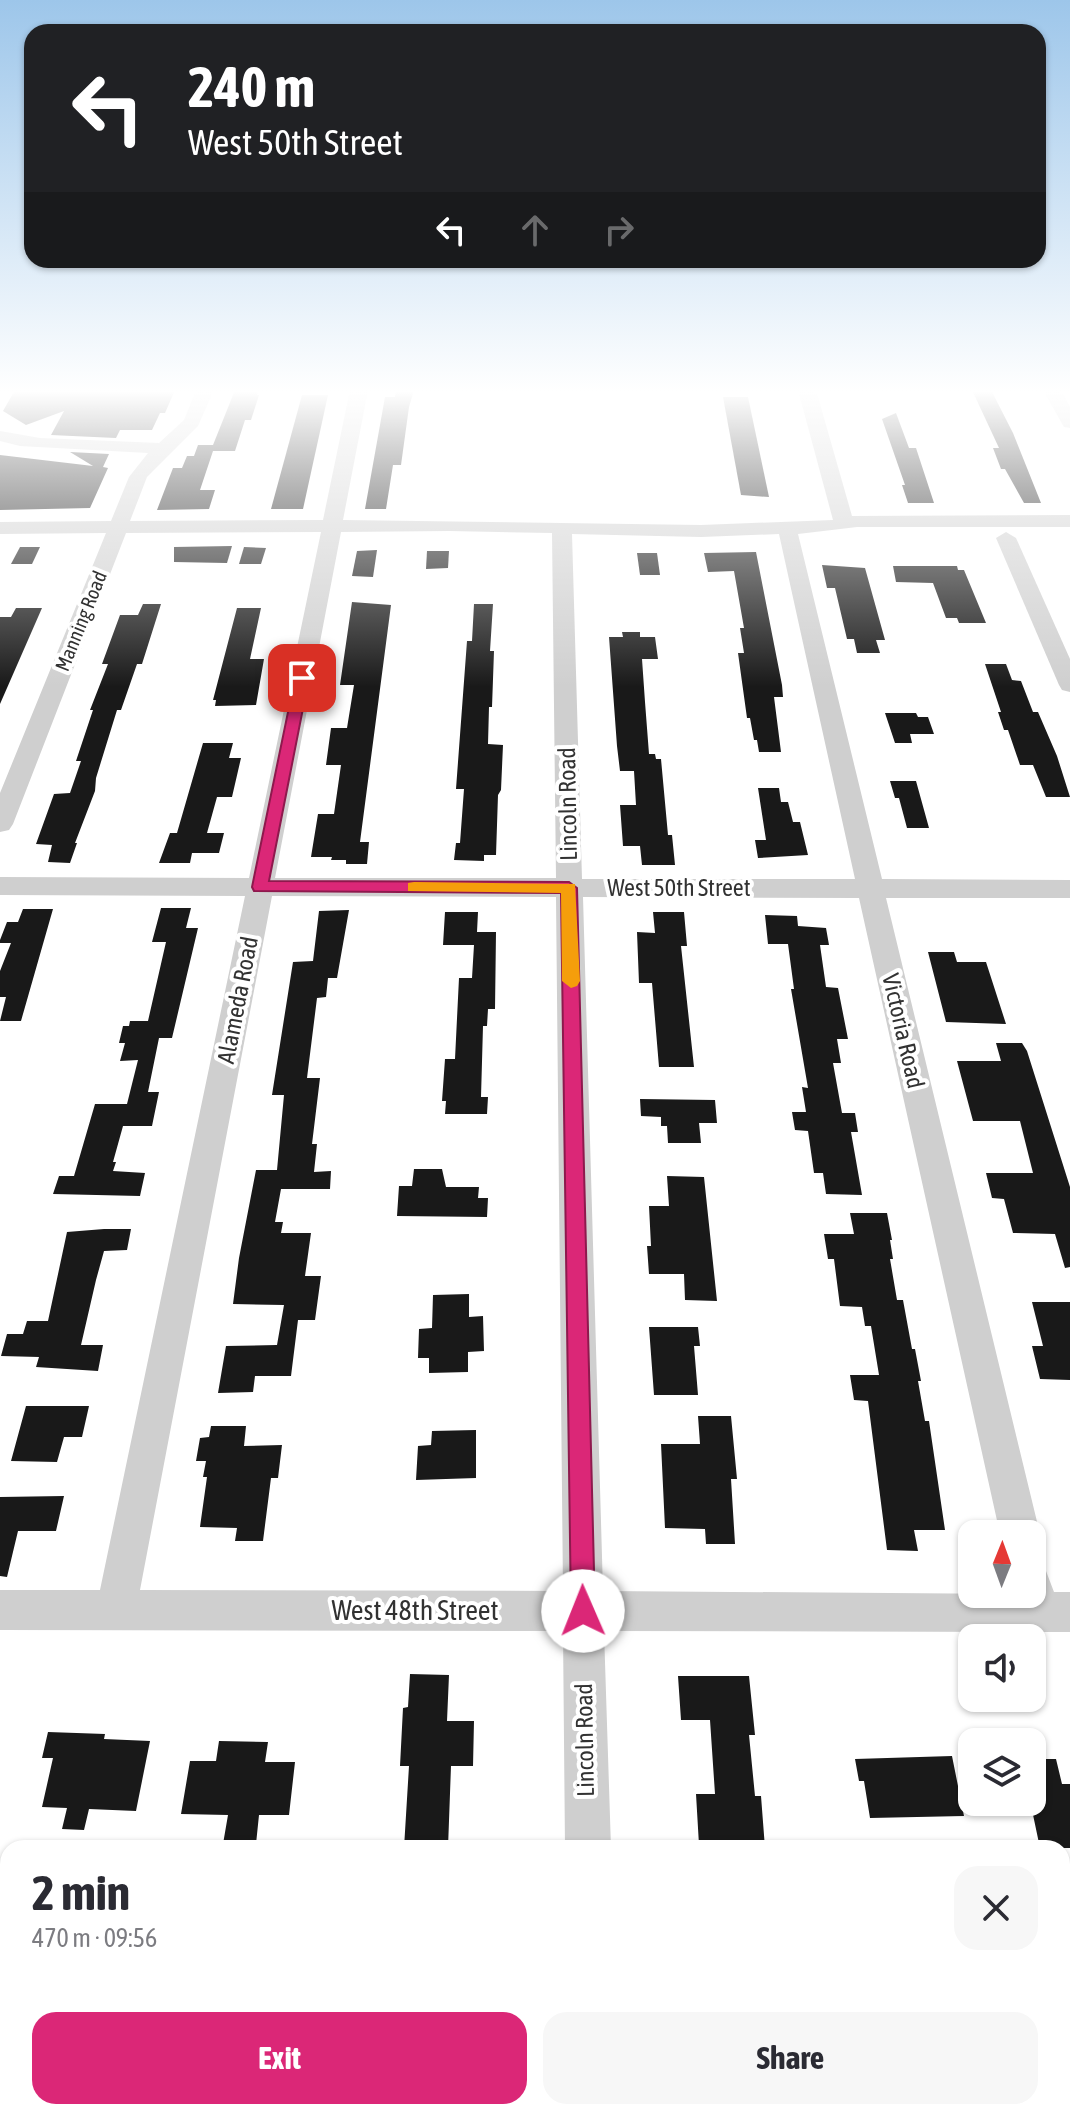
<!DOCTYPE html>
<html lang="en">
<head>
<meta charset="utf-8">
<style>
  :root { --surface:#fff; --page:#f7f7f7; --text:#2b2b33; --muted:#7c7c81; --accent:#db2777 }
  body { margin:0; font-family:"Asap Condensed",sans-serif; background:var(--page); color:var(--text); height:100vh; display:flex; flex-direction:column; font-size:30px; white-space:nowrap }
  * { box-sizing:border-box; margin:0 }
  p { font-size:26px; color:var(--muted) }
  .icon { flex:none; width:44px; height:44px; fill:none; stroke:currentColor; stroke-width:2; stroke-linecap:round; stroke-linejoin:round }
  .map { position:relative; flex:1; overflow:hidden }
  .panel { position:absolute; left:0px; top:1840px; width:1070px; height:280px; display:flex; flex-direction:column; background:var(--surface); border-radius:24px 24px 0 0; box-shadow:0 2px 6px #0004 }
  .panel>* { flex:none }
  .hud { position:absolute; left:24px; top:24px; width:1022px; height:244px; border-radius:24px; box-shadow:0 2px 6px #0004; background:#202124; color:#fff; overflow:hidden }
  .needle { width:52px; rotate:1deg }
  .fabs { position:absolute; left:958px; top:1520px; display:grid; gap:16px }
  .fabs a { display:grid; place-items:center; width:88px; height:88px; border-radius:16px; background:var(--surface); box-shadow:0 2px 6px #0004; font-size:40px }
  .pin { position:absolute; display:grid; place-items:center; width:68px; height:68px; color:#fff; margin:-34px; border-radius:16px; box-shadow:0 4px 12px #0006 }
  .me { position:absolute; width:88px; margin:-44px; rotate:359deg; stroke-linejoin:round; filter:drop-shadow(0 0 6px #0008) }
  .turn { display:flex; align-items:center; gap:28px; height:168px; padding:0 32px; font-size:36px }
  .turn .icon { width:104px; height:104px; stroke-width:2.5 }
  .turn b { display:block; font-size:56px; line-height:68px }
  .lanes { display:flex; align-items:center; height:76px; padding:0 32px; background:#0003; justify-content:center; gap:40px; direction:ltr }
  .lanes .off { opacity:.35 }
  .round { display:grid; place-items:center; flex:none; width:84px; height:84px; border-radius:24px; background:var(--page) }
  .head { display:flex; align-items:center; justify-content:space-between; height:136px; padding:0 32px }
  h1 { font-size:48px; font-weight:700; line-height:60px }
  .primary-button { display:flex; gap:16px; margin-top:auto; padding:16px 32px }
  .primary-button a { flex:1; height:92px; border-radius:24px; background:var(--accent); color:#fff; font-size:32px; font-weight:700; line-height:92px; text-align:center }
  .primary-button a+a { background:var(--page); color:var(--text) }
  .map>svg:first-child { display:block }
  .building { fill:#191919 }
  .lines { fill:none; stroke-linecap:round; stroke-linejoin:round }
  .minor { fill:#cfcfcf; fill-rule:evenodd }
  .route { fill:#db2777; stroke:#8e194d; stroke-width:2 }
  .slow { fill:#f59e0b }
  .labels { text-anchor:middle; stroke-width:8; stroke-linejoin:round; paint-order:stroke }
  .far-street-label { font-size:20px; fill:#323232; stroke:#fff }
  .street-label { font-size:24px; fill:#323232; stroke:#fff }
  .near-street-label { font-size:28px; fill:#323232; stroke:#fff }
</style>
</head>
<body>
<div class="map">
<svg width="1070" height="2120" viewBox="0 0 1070 2120">
  <rect width="100%" height="100%" fill="#fff"/>
  <g class="building">
    <path d="M15,390h160l-10,23h-5l-8,17h-32l-4,8 -65,-3 13,-24 -38,14 -23,-14z"/>
    <path d="M235,390h23l-1,5h2l-8,25h-6l-10,31h-22l-13,39h15l-6,19 -52,1 16,-42h9l5,-12h7l4,-11h15z"/>
    <path d="M396,390h18l-5,17 -8,58h-8l-7,44h-21l20,-112h10z"/>
    <path d="M972,390h19l22,43 28,70h-17l-19,-34h-4l-8,-21h6z"/>
    <path d="M302,395h26l-25,114h-32z"/>
    <path d="M723,397h25l21,100 -28,-2z"/>
    <path d="M896,413l13,35h7l18,55h-26l-6,-18h3l-23,-66z"/>
    <path d="M70,452l39,2 -6,13 5,1 -18,40 -90,2v-55l93,11z"/>
    <path d="M232,546l-5,17 -53,-1v-15z"/>
    <path d="M20,547h20l-8,17h-21z"/>
    <path d="M244,547l22,1 -5,16h-22z"/>
    <path d="M377,550l-4,27 -21,-1 5,-25z"/>
    <path d="M427,551h22l-1,17 -22,1z"/>
    <path d="M756,552l26,133 1,12h-9l7,55h-22l-2,-12h-3l-4,-22h-3l-9,-65h6l-4,-25h4l-10,-57 -26,1 -4,-19z"/>
    <path d="M637,553h20l3,22h-20z"/>
    <path d="M822,565l43,3 20,72h-9l4,13h-23l-3,-14h-7l-12,-51h-8z"/>
    <path d="M893,566h64l1,4h6l22,53h-27l-2,-5h-11l-13,-35 -37,-1z"/>
    <path d="M352,602l39,3 -31,237h9l-2,22h-21v-4h-15l1,-3h-21l7,-43h16l7,-49h-15l5,-37h16l7,-43h-14z"/>
    <path d="M143,604h18l-19,60h-5l-16,46h-4l-21,68 -1,13 -20,52h2l-7,20 -22,-1 4,-17 -16,-1 18,-50 16,-1 11,-32h-5l17,-51h-3l18,-46h-6l18,-49h18z"/>
    <path d="M474,604h19l-3,47h4l-2,56h-3l-1,37 15,1 -2,45 -3,5 -2,60h-12v6l-30,-1 2,-17h4l4,-54h-8l11,-148h5z"/>
    <path d="M16,608h26l-42,96v-87h11z"/>
    <path d="M237,608h24l-11,51h14l-8,46 -41,1 1,-6h-3z"/>
    <path d="M622,632h18v5h15l3,22h-16l3,43 4,52h6l1,5h5l7,76h4l3,30h-33l-2,-19h-17l-3,-41h16l-2,-34h-14l-3,-25 -8,-109h14z"/>
    <path d="M985,664h21l6,16 9,1 12,31h5l19,44 13,41h-24l-13,-32h-13l-12,-35h-4l-6,-18h3z"/>
    <path d="M885,713h31l2,4h10l6,17h-24l2,9h-17z"/>
    <path d="M203,743h30l-4,15h12l-9,39h-15l-10,36h17l-5,20h-27l-2,10h-31l11,-30h7z"/>
    <path d="M890,781h26l13,47h-22l-8,-30h-4z"/>
    <path d="M758,788h21l2,14h7l5,20h7l8,33 -50,3 -3,-18h11z"/>
    <path d="M161,908h30l-5,20h12l-26,110h-13l-11,54h11l-7,34h-29l-10,36h3l-3,9 32,2 -5,23 -87,-2 6,-18h15l21,-72h32l11,-44 -18,1 5,-18h-6l4,-17h6l1,-5h18l18,-79h-14z"/>
    <path d="M23,909h30l-32,112h-21l6,-24h-6v-26l11,-28h-11v-3l7,-18h11z"/>
    <path d="M349,910l-12,68h-9l-2,19 -9,1 -10,80h13l-8,66h5l-3,28 17,-1 -1,18h-49l-6,33h8l-2,11h30l-6,43h16l-6,44h-17l-7,56h-36l-2,16 -35,1 8,-47 51,-1 7,-40 -51,-1 6,-46 17,-88h21l7,-75h-12l21,-133 20,-1 6,-50z"/>
    <path d="M445,912h33l-1,20h19l-1,77h-7l-1,17h-4l-2,71h7l-1,17h-42l1,-13h-4l3,-42h10l4,-81h13l2,-33h-31z"/>
    <path d="M653,912h31l3,34h-6l13,121h-35l-7,-84h-13l-2,-51 18,1z"/>
    <path d="M765,915l32,1 1,10 28,2 3,17h-9l6,42 12,1 10,51h-11l4,24h-8l9,50h13l3,19h-7l11,63 -36,-1 -3,-21h-9l-6,-42 -13,-1 -3,-18h14l-4,-25 6,1 -17,-99h3l-6,-45h-20z"/>
    <path d="M928,952h26l3,10h29l20,62 -60,-2z"/>
    <path d="M996,1043h26l5,8 43,136v80l-5,1 -10,-34 -42,-1 -9,-34 -12,-1 -6,-25h47l-13,-52h-47l-16,-60h44z"/>
    <path d="M640,1099l75,1 2,23h-18l2,20h-33l-1,-17h-6v-9l-20,-1z"/>
    <path d="M414,1169h28l4,18h33l-1,11h10l-1,19 -90,-1 2,-30h13z"/>
    <path d="M667,1176l37,1 13,124 -32,-1 -1,-26h-35l-2,-28h4l-2,-40h20z"/>
    <path d="M850,1213h37l5,27h-2l3,19h-3l7,41h6l9,49h3l6,32h-3l7,40h4l16,109h-31l4,21 -31,-1 -19,-149 -14,-1 -4,-25h29l-8,-49h-6l-3,-19 -22,-1 -6,-47h-6l-4,-25h30z"/>
    <path d="M104,1229h27l-4,21 -23,1 -8,29 -15,65h22l-5,26 -62,-4 3,-10 -38,-1 6,-22h16l4,-13h21l19,-89z"/>
    <path d="M469,1294v23l14,-1 1,35 -16,1v20l-39,1v-15h-11l1,-29 13,-1 1,-33z"/>
    <path d="M1032,1302h38v78l-30,-1 -8,-33h11z"/>
    <path d="M649,1327h49l2,19h-6l4,49h-44z"/>
    <path d="M26,1406h63l-7,31h-18l-7,25 -46,-1z"/>
    <path d="M698,1416h33l6,63h-6l4,65h-29l-1,-15 -40,-1 -4,-84h39z"/>
    <path d="M211,1426h35l-2,20 38,-1 -4,33h-7l-8,63h-28l2,-13 -37,-1 7,-50h-4l3,-16h-10l4,-23 9,-1z"/>
    <path d="M476,1430v48l-60,2 2,-34 13,-1 1,-14z"/>
    <path d="M64,1496l-8,35h-38l-11,46 -7,-1v-79z"/>
    <path d="M410,1674l39,1 -2,46h27l-1,45h-22l-3,82h-44l5,-82h-9l3,-58 5,-1z"/>
    <path d="M678,1676h71l6,59h-6l6,61h6l4,52 -66,-3 -3,-51h19l-5,-74h-29z"/>
    <path d="M48,1732l57,2 -1,5 46,2 -14,70 -47,-2 -5,21 -22,-1 5,-21 -25,-1 11,-49h-11z"/>
    <path d="M219,1741l49,1 -3,20h30l-6,53h-30l-3,29h-33l5,-29 -47,-1 9,-53h26z"/>
    <path d="M952,1756l12,60 -94,2 -6,-37h-5l-4,-22z"/>
    <path d="M1032,1759h24l6,25h8v64h-30l-8,-38z"/>
  </g>
  <g class="lines">
    <g class="minor">
      <path d="M196,390h18l-16,36 -51,51 -17,44 193,-1 27,-130h18l-25,130 358,5 132,-5 -35,-130h18l36,126 218,-1v12h-213l-59,7 84,345 188,1v18h-184l154,636 -6,14 -2,-14h-32l-141,-636 -276,-1 20,694 429,3v-29l14,6 8,21h16v40l-466,-1 7,217h-46l-2,-217 -563,-1v-40h100l145,-694 -245,-1v-18l249,1 72,-346 -195,1 -113,291 -4,6 -9,2v-39l106,-260 -106,1v-12l111,-1 18,-44 19,-24 -128,-7 -20,-5v-10l40,7 119,5 25,-23zM449,531l103,2 4,345h-281l66,-346zM572,534l129,3 78,-3 76,345h-273zM272,896l284,1 7,694 -423,-1z"/>
      <path d="M1043,390h18l9,17v21l-6,-1z"/>
      <path d="M1006,532l10,6 54,121v33l-8,-2 -3,-5 -63,-147z"/>
    </g>
  </g>
  <linearGradient id="sky" x2="0" y2="1"><stop stop-color="#9dc6ea"/><stop offset="0.57" stop-color="#fff"/><stop offset="1" stop-color="#fff" stop-opacity="0"/></linearGradient>
  <rect width="1070" height="687" fill="url(#sky)"/>
  <path class="route" d="M302,673l7,5 -40,203 300,1 8,6 18,723 -3,8 -9,4 -9,-4 -3,-8 -10,-718 -307,-2 -2,-4 43,-209z"/>
  <path class="slow" d="M414,882l161,2 5,97 -3,5 -6,2 -9,-7 -1,-88 -153,-2v-8z"/>
  <g class="labels">
    <g class="far-street-label">
      <text transform="translate(81 621) rotate(-68)" y="7">Manning Road</text>
    </g>
    <g class="street-label">
      <text transform="translate(568 804) rotate(-91)" y="8">Lincoln Road</text>
      <text x="679" y="896">West 50th Street</text>
      <text transform="translate(238 1000) rotate(-79)" y="8">Alameda Road</text>
      <text transform="translate(903 1031) rotate(77)" y="8">Victoria Road</text>
      <text transform="translate(585 1740) rotate(-91)" y="8">Lincoln Road</text>
    </g>
    <g class="near-street-label">
      <text x="415" y="1620">West 48th Street</text>
    </g>
  </g>
</svg>
<div class="fabs">
<a><svg class="needle" viewBox="-14 -14 28 28"><path d="M0-13l5 13h-10z" fill="#e53935"/><path d="M0 13l5-13h-10z" fill="#7c7c81"/></svg></a>
<a><svg class="icon" aria-label="sound" viewBox="0 0 24 24"><path d="M4 9h4l5-4v14l-5-4H4zM17 9q2 3 0 6"/></svg></a>
<a><svg class="icon" aria-label="layers" viewBox="0 0 24 24"><path d="M12 4l9 5-9 5-9-5zM3 14l9 5 9-5"/></svg></a>
</div>
<div class="pin" style="left:302px;top:678px;background:#d93025"><svg class="icon" aria-label="arrive" viewBox="0 0 24 24"><path d="M6 21V4h12l-3 4 3 4H6"/></svg></div>
<svg class="me" style="left:583px;top:1611px" viewBox="-20 -20 40 40"><circle r="19" fill="#fff"/><path d="M0-13L10 11 0 6-10 11z" fill="#db2777"/></svg>
<div class="hud">
<div class="turn"><svg class="icon" aria-label="left" viewBox="0 0 24 24"><path d="M17 20v-9H6M10 6l-5 5 5 5"/></svg><div><b>240 m</b>West 50th Street</div></div>
<div class="lanes"><svg class="icon" aria-label="left" viewBox="0 0 24 24"><path d="M17 20v-9H6M10 6l-5 5 5 5"/></svg><svg class="icon off" aria-label="ahead" viewBox="0 0 24 24"><path d="M12 20V5M6 11l6-6 6 6"/></svg><svg class="icon off" aria-label="right" viewBox="0 0 24 24"><path d="M7 20v-9h11M14 6l5 5-5 5"/></svg></div>
</div>
<section class="panel">
<div class="head"><div><h1>2 min</h1><p>470 m · 09:56</p></div><a class="round"><svg class="icon" aria-label="close" viewBox="0 0 24 24"><path d="M6 6l12 12M18 6L6 18"/></svg></a></div>
<div class="primary-button"><a>Exit</a><a>Share</a></div>
</section>
</div>
</body>
</html>
